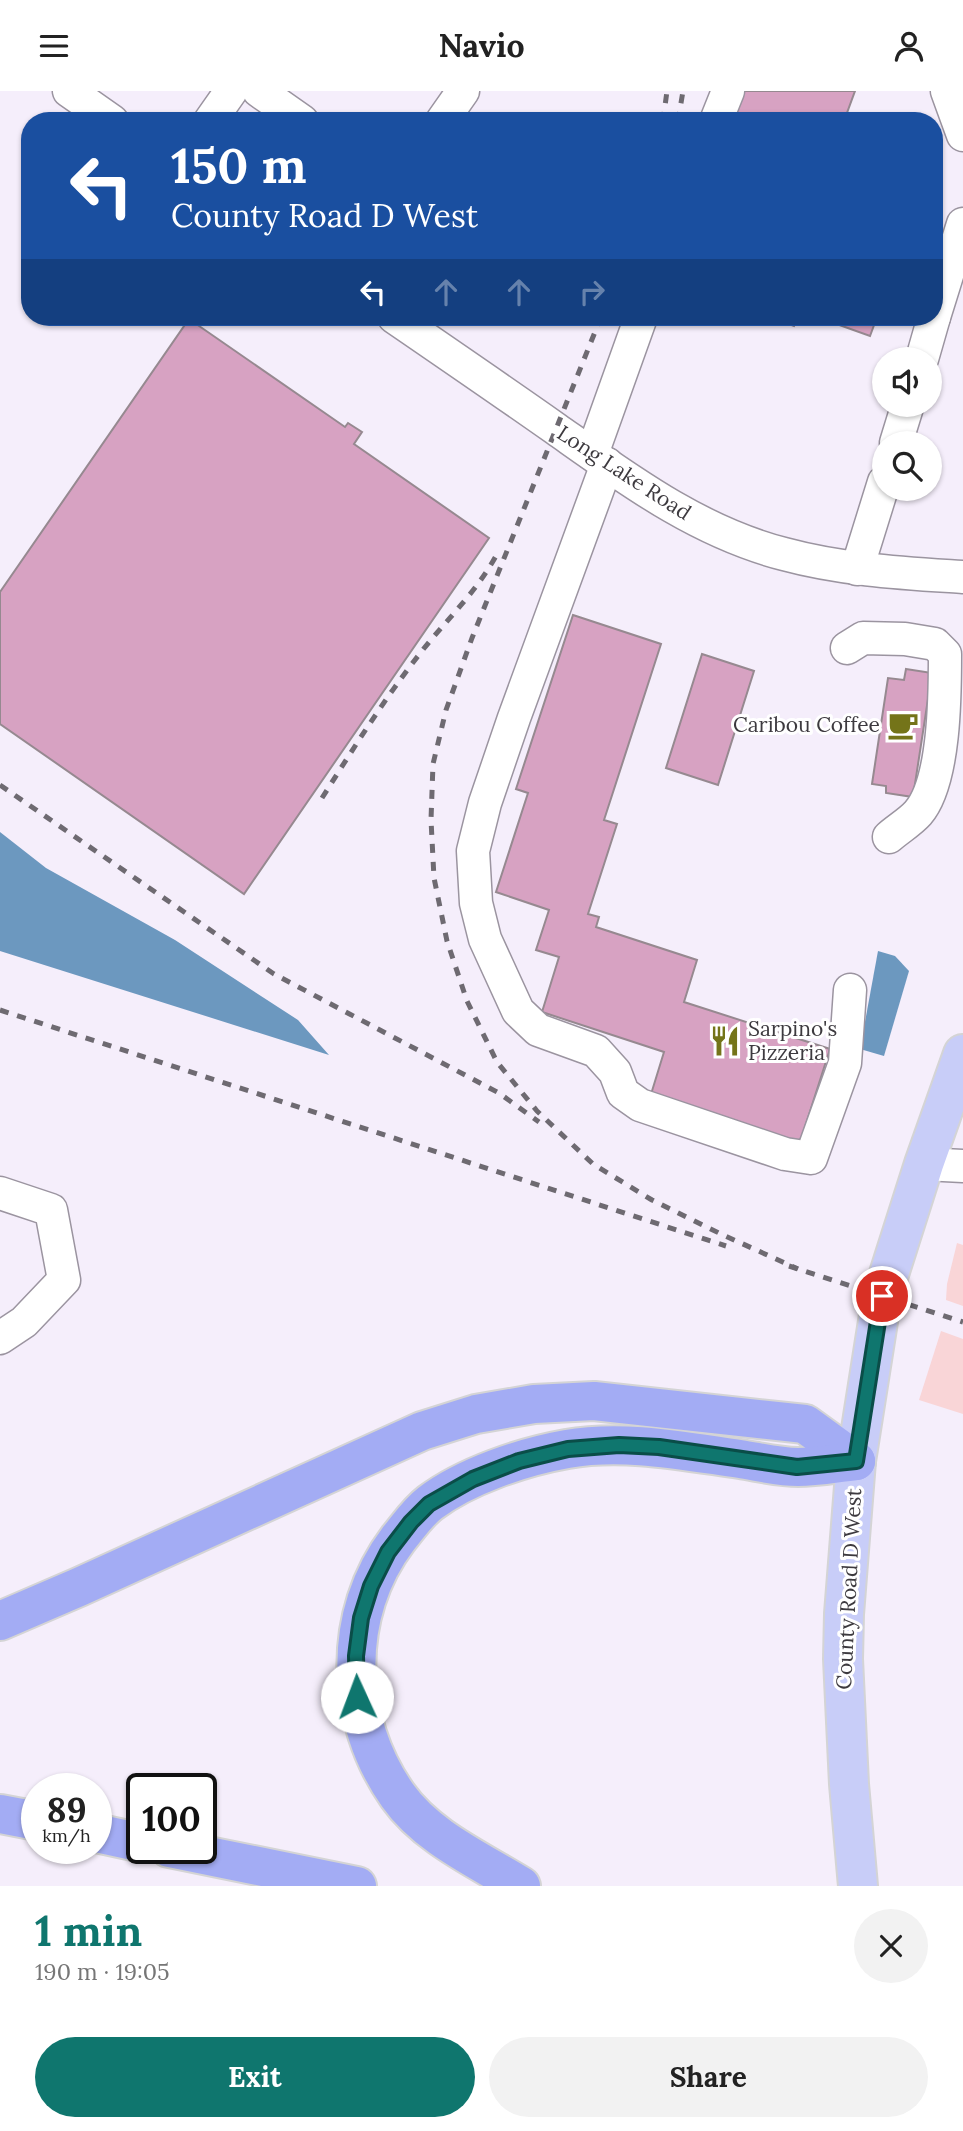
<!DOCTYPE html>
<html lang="en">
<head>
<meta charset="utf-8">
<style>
  :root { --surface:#fff; --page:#f2f2f2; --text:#222; --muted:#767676; --accent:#0f766e }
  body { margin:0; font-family:Lora,serif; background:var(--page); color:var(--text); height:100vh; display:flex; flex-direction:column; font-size:26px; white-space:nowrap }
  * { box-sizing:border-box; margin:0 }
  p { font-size:23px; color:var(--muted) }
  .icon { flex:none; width:38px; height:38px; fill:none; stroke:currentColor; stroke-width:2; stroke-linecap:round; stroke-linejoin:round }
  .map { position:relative; height:1795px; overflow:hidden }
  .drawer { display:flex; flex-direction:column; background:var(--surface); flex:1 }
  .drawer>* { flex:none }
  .top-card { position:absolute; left:21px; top:21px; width:922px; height:214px; border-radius:28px; box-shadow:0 2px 5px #0004; background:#1a4fa0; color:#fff; overflow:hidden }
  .fabs { position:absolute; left:872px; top:256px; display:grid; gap:14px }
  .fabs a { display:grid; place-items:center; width:70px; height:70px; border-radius:50%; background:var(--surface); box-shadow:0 2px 5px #0004; font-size:35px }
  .speed { position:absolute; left:21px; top:1682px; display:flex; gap:14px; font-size:35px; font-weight:700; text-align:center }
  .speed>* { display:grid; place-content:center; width:91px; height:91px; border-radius:50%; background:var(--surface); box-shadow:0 2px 5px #0004; line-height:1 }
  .speed small { font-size:18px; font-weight:400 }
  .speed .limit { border:4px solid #111; border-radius:10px; background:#fff; color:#111 }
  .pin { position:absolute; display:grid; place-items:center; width:60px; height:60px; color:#fff; margin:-30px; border:4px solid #fff; border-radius:50%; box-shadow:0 2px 7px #0007 }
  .me { position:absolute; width:77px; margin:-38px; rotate:358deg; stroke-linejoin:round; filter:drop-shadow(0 0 5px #0008) }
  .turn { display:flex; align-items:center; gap:24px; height:147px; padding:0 35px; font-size:32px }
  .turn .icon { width:91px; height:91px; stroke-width:2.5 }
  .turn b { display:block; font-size:49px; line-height:60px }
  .lanes { display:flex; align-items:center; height:66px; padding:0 35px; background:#0003; justify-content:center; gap:35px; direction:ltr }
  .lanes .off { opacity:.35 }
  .round { display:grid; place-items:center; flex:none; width:74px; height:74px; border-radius:37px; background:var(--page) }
  .overview { display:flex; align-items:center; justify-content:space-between; height:119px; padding:0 35px }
  h1 { font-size:42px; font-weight:700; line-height:52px; color:var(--accent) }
  .action { display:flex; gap:14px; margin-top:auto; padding:14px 35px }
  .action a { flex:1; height:80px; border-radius:42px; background:var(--accent); color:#fff; font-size:28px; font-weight:700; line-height:80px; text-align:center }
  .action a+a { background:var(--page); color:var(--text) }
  header { display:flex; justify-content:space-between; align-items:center; height:91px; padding:0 35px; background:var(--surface); font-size:32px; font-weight:700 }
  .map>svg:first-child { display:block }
  .green { fill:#f9d5d7 }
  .water { fill:#6c98bf }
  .building { fill:#d7a2c2; stroke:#968990; stroke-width:2 }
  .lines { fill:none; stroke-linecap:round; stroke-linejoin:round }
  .minor-casing { stroke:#9b94a0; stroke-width:35 }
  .major-casing { stroke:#d4d4d5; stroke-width:42 }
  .highway-casing { stroke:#d4d4d5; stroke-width:42 }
  .minor { stroke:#fff; stroke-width:32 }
  .major { stroke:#c8cdf8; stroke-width:38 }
  .highway { stroke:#a3acf4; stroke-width:38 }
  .rail { stroke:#6e6a71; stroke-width:5; stroke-dasharray:9 9; stroke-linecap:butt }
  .route-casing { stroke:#0a4d48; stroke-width:18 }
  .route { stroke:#0f766e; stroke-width:12 }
  .labels { text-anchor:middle; stroke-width:6; stroke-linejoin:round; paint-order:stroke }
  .street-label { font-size:21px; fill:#3d3a3f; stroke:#fff }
  .poi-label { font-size:21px; fill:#3d3a3f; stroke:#fff; text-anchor:end }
</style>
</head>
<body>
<header><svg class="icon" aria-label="menu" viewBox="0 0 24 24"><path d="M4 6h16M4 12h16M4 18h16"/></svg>Navio<svg class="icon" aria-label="person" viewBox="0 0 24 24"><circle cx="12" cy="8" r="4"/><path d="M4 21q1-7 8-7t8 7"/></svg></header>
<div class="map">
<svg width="963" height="1795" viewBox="0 0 963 1795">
  <rect width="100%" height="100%" fill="#f5eefb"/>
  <g class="green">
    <path d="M957,1152l6,2v61l-17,-6 1,-16z"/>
    <path d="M941,1240l22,8v75l-44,-14z"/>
  </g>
  <g class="water">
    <path d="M0,741l46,36 129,72 123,80 31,35 -329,-104z"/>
    <path d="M878,860l17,5 14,15 -25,85 -24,-7z"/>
  </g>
  <g class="building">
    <path d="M740,0h115l-11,30h-115z"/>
    <path d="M770,226h28l-4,9z"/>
    <path d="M817,226h60l-7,19z"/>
    <path d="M189,228l156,108 3,-4 14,9 -8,12 135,94 -245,356 -244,-170v-132z"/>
    <path d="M573,524l88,29 -57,176 13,4 -29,90 11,3 -3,10 101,33 -13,42 146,47 -33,103 -149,-48 16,-52 -122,-40 17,-55 -23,-7 13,-40 -53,-18 32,-99 -12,-4z"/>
    <path d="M702,563l52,17 -36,114 -52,-17z"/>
    <path d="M906,578l26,4 -19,124 -27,-4v-7l-14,-2 16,-106 16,2z"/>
  </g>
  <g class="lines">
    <g class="minor-casing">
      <g id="minor">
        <path d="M69,0l43,30"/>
        <path d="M259,0l43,30"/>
        <path d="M947,0l16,44"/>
        <path d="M210,30l21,-30"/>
        <path d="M442,30l21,-30"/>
        <path d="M716,30l12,-30"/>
        <path d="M394,226c54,37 108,74 162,112 71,50 142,103 228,125 59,16 119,19 179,23"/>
        <path d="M934,226l29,-93"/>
        <path d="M922,268l12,-42"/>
        <path d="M896,352l12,-39"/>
        <path d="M592,363l49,-137"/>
        <path d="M607,373l-93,254 -29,85 -12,48 3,52 9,36 33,72 20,19 58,21 19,21 8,21 17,12 145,49 26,4 34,-95 5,-73"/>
        <path d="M857,478l27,-87"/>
        <path d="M847,557l16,-10 42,1 30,5 10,10c0,40 0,128 -27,159 -8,9 -20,16 -29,24"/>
        <path d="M924,1073l39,2"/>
        <path d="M0,1102l51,17 13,70 -40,42 -24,16"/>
      </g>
    </g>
    <g class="major-casing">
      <path id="major" d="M858,1795l-9,-102 -6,-125 1,-45 12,-153 26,-165 42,-132 39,-110"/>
    </g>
    <g class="highway-casing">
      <g id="highway">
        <path d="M0,1530l79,-34 343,-156 54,-17 58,-10 60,-3 211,23 51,37"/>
        <path d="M0,1723l37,7"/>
        <path d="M96,1742l46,10"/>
        <path d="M169,1757l188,38"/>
        <path d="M521,1795c-42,-26 -94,-49 -123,-90 -54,-76 -57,-182 0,-257 10,-12 19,-26 32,-36 36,-27 92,-46 137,-54 57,-10 116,2 173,10 19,3 39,8 58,8 19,0 39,-4 58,-6"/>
      </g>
    </g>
    <use href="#minor" class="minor"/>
    <use href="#major" class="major"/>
    <use href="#highway" class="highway"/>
    <g class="rail">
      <path d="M663,30l4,-30"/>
      <path d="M678,30l5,-30"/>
      <path d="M601,226l-129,321 -26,72 -13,54 -2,56 3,58 13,63 20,60 30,61 40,49 56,53 59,36 69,34 77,35"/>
      <path d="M0,694l274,189 225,119 40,29"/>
      <path d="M322,707c31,-49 61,-97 96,-142 26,-34 59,-64 79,-102"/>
      <path d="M0,919l726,236"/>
      <path d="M789,1175l174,56"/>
    </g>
  </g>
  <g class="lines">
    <g class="route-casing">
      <path id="route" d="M357,1606l-1,-41 5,-38 10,-32 17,-34 23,-30 18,-18 44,-25 46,-18 49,-12 51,-4 40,2 138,20 59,-6 26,-165"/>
    </g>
    <use href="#route" class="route"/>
  </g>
  <defs>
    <g id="cafe-bare" transform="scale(2.415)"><path d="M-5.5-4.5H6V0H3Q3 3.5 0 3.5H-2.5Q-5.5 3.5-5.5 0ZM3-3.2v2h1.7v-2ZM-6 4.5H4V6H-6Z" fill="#747419" stroke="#fff" stroke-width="2.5" paint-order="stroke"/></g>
    <g id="restaurant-bare" transform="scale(2.415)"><path d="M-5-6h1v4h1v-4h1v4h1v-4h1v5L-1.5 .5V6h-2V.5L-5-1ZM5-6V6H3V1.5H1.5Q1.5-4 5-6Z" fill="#747419" stroke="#fff" stroke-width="2.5" paint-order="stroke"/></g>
  </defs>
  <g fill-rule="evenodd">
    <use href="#cafe-bare" x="903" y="634"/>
    <use href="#restaurant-bare" x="725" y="950"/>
  </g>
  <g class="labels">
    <g class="street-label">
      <text transform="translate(624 382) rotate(33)" y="7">Long Lake Road</text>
      <text transform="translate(849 1498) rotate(-87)" y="7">County Road D West</text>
    </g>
    <g class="poi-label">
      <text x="880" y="641">Caribou Coffee</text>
      <text x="748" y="945" text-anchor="start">Sarpino's<tspan x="748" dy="24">Pizzeria</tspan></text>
    </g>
  </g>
</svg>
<div class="fabs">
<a><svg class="icon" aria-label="sound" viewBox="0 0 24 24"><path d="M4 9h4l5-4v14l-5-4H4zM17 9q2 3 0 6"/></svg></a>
<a><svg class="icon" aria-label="search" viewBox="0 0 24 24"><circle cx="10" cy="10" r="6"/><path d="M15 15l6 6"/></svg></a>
</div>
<div class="speed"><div>89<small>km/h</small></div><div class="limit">100</div></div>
<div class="pin" style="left:882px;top:1205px;background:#d93025"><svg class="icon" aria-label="arrive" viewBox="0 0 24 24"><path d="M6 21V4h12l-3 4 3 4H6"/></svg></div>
<svg class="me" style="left:357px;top:1606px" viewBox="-20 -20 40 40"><circle r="19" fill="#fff"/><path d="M0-13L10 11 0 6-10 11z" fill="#0f766e"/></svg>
<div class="top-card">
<div class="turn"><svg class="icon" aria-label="left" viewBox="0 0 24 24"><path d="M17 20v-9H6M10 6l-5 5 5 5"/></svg><div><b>150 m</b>County Road D West</div></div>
<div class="lanes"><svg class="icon" aria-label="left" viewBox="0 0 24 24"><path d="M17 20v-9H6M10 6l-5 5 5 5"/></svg><svg class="icon off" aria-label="ahead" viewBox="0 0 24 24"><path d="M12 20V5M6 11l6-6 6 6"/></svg><svg class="icon off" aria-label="ahead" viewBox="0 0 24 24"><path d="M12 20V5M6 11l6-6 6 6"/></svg><svg class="icon off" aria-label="right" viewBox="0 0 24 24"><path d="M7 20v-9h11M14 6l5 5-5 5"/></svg></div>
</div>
</div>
<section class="drawer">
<div class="overview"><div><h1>1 min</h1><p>190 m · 19:05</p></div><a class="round"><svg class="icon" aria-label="close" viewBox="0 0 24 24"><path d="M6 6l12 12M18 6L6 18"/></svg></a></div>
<div class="action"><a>Exit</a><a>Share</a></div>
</section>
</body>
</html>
